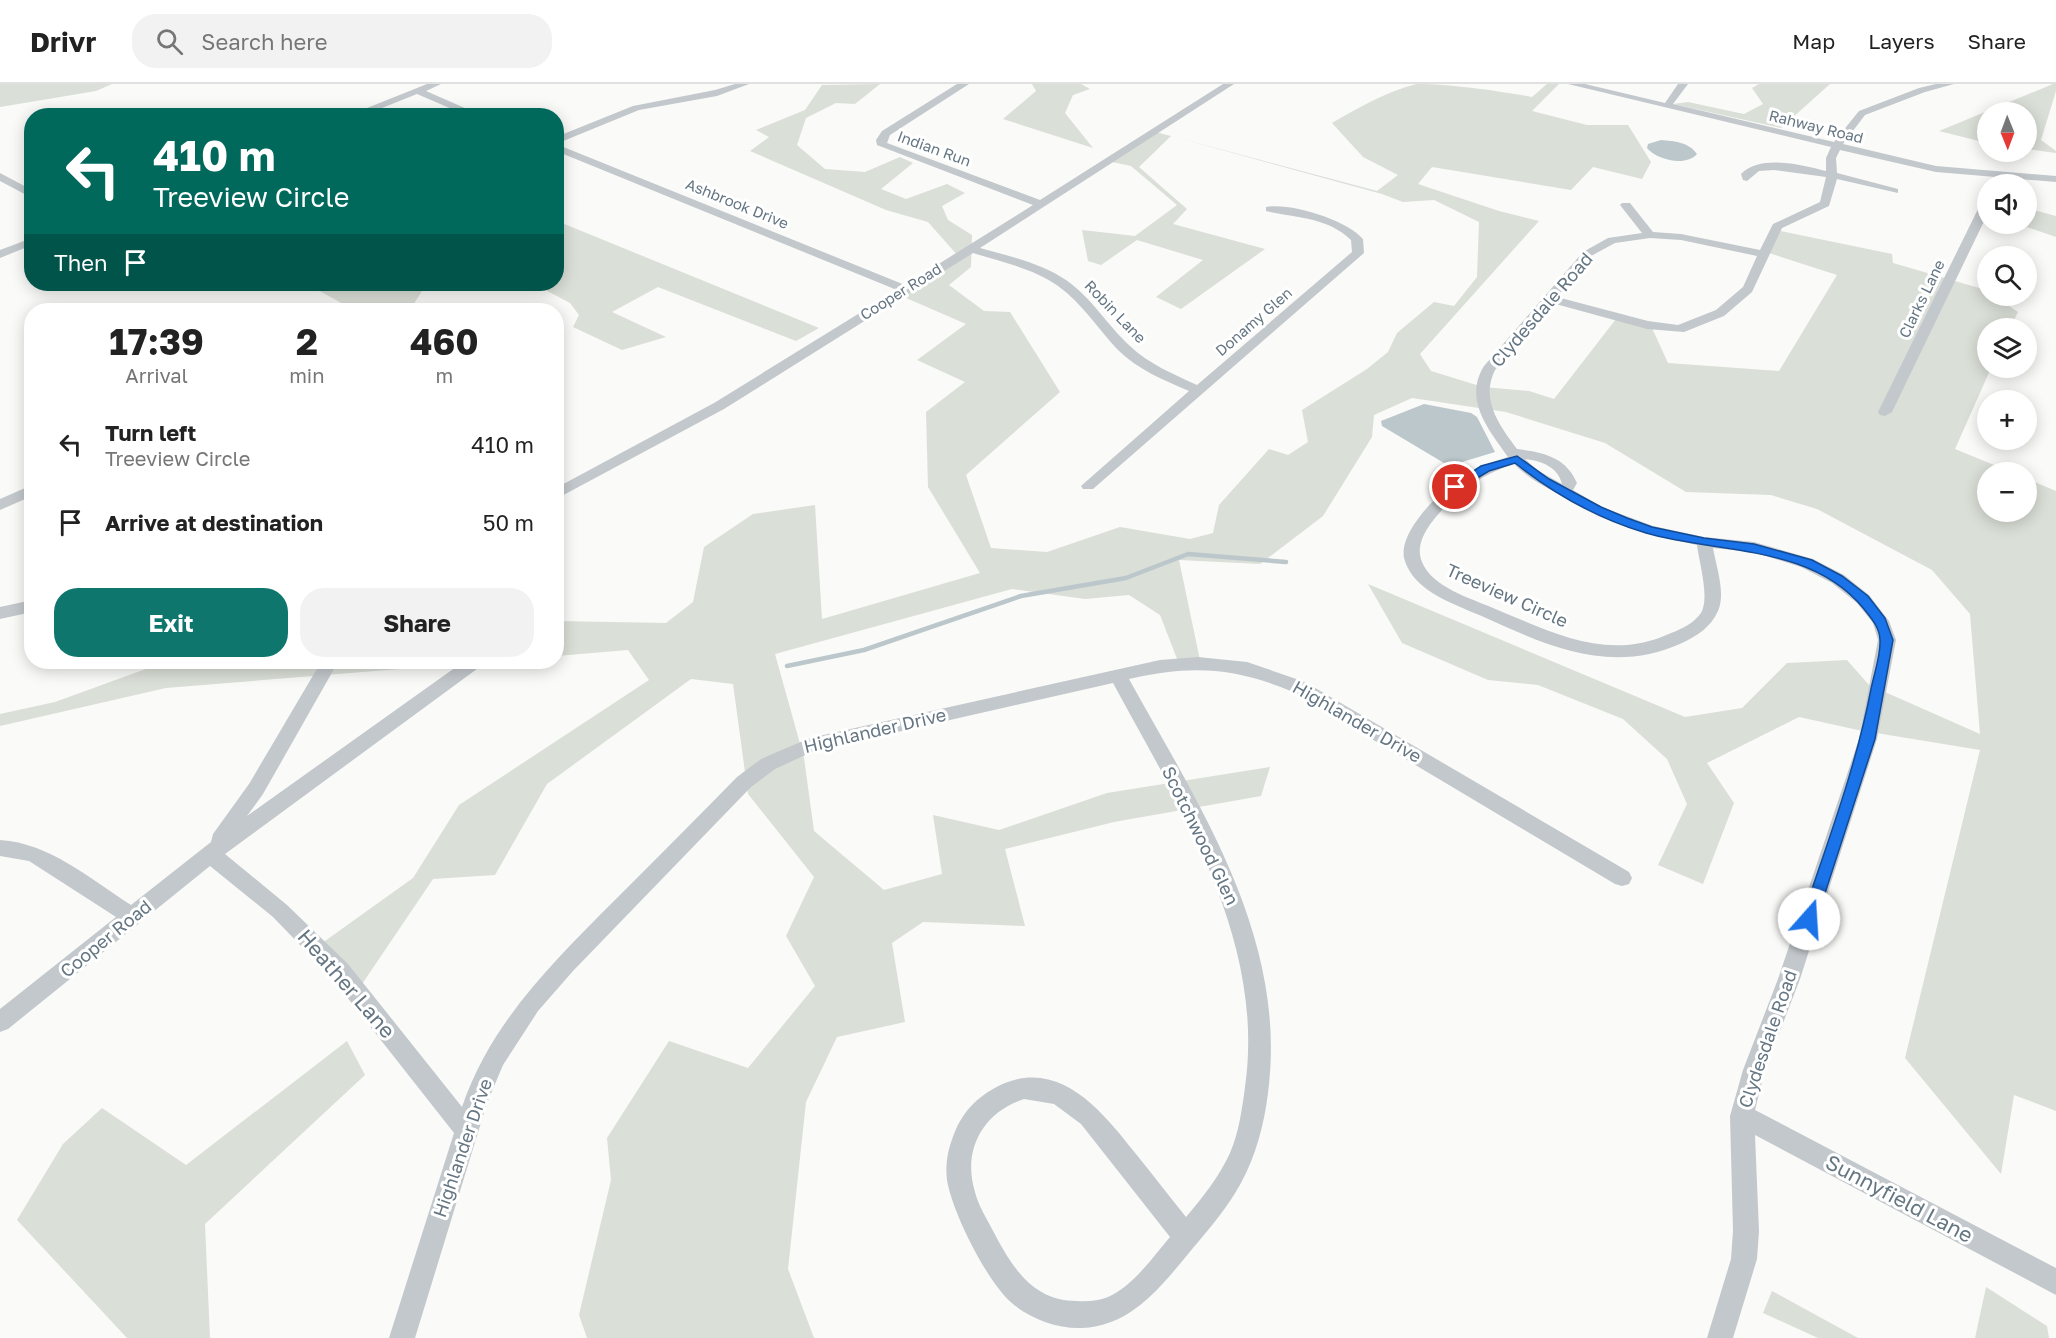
<!DOCTYPE html>
<html lang="en">
<head>
<meta charset="utf-8">
<style>
  :root { --surface:#fff; --page:#f2f2f2; --text:#222; --muted:#767676; --line:#e0e0e0; --accent:#0f766e }
  body { margin:0; font-family:"Golos Text",sans-serif; background:var(--page); color:var(--text); height:100vh; display:flex; flex-direction:column; font-size:22px; white-space:nowrap }
  * { box-sizing:border-box; margin:0 }
  p { font-size:20px; color:var(--muted) }
  .icon { flex:none; width:33px; height:33px; fill:none; stroke:currentColor; stroke-width:2; stroke-linecap:round; stroke-linejoin:round }
  .map { position:relative; flex:1; overflow:hidden }
  .side { position:absolute; left:24px; top:219px; width:540px; height:366px; display:flex; flex-direction:column; background:var(--surface); border-radius:24px; box-shadow:0 3px 15px #0003 }
  .side>* { flex:none }
  .guide { position:absolute; left:24px; top:24px; width:540px; height:183px; border-radius:24px; box-shadow:0 3px 15px #0003; background:#00695c; color:#fff; overflow:hidden }
  .needle { width:39px; rotate:179deg }
  .tools { position:absolute; left:1977px; top:18px; display:grid; gap:12px }
  .tools a { display:grid; place-items:center; width:60px; height:60px; border-radius:50%; background:var(--surface); box-shadow:0 3px 15px #0003; font-size:30px }
  .pin { position:absolute; display:grid; place-items:center; width:51px; height:51px; color:#fff; margin:-26px; border:3px solid #fff; border-radius:50%; box-shadow:0 2px 6px #0007 }
  .me { position:absolute; width:66px; margin:-33px; rotate:19deg; stroke-linejoin:round; filter:drop-shadow(0 0 4px #0008) }
  .turn { display:flex; align-items:center; gap:21px; height:126px; padding:0 30px; font-size:27px }
  .turn .icon { width:78px; height:78px; stroke-width:2.5 }
  .turn b { display:block; font-size:42px; line-height:51px }
  .then { display:flex; align-items:center; height:57px; padding:0 30px; background:#0003; gap:12px; font-size:22px }
  .eta { display:flex; justify-content:space-evenly; align-items:center; height:102px; text-align:center }
  .eta b { font-size:36px; font-weight:700; line-height:42px }
  .cta { display:flex; gap:12px; margin-top:auto; padding:12px 30px }
  .cta a { flex:1; height:69px; border-radius:24px; background:var(--accent); color:#fff; font-size:24px; font-weight:700; line-height:69px; text-align:center }
  .cta a+a { background:var(--page); color:var(--text) }
  ul { padding:0; list-style:none }
  li { display:flex; align-items:center; gap:18px; height:78px; padding:0 30px }
  li div { flex:1 }
  li b { display:block; font-size:22px }
  li em { font-style:normal }
  header { display:flex; align-items:center; gap:36px; box-sizing:border-box; height:84px; padding:0 30px; background:var(--surface); border-bottom:2px solid var(--line) }
  header strong { font-size:28px }
  nav { display:flex; gap:33px; margin-inline-start:auto; font-size:21px }
  .search { width:420px; height:54px; background:var(--page); display:flex; align-items:center; gap:15px; box-sizing:border-box; padding:0 21px; border-radius:24px; color:var(--muted); font-size:22px }
  .map>svg:first-child { display:block }
  .green { fill:#dadfd7 }
  .water { fill:#bbc7cb }
  .lines { fill:none; stroke-linecap:round; stroke-linejoin:round }
  .stream { stroke:#bbc7cb; stroke-width:4.5 }
  .minor { fill:#c3c8cc; fill-rule:evenodd }
  .route { fill:#1a73e8; stroke:#114b97; stroke-width:1.5 }
  .labels { text-anchor:middle; stroke-width:6; stroke-linejoin:round; paint-order:stroke }
  .far-street-label { font-size:15px; fill:#657683; stroke:#fff }
  .street-label { font-size:18px; fill:#657683; stroke:#fff }
  .near-street-label { font-size:21px; fill:#657683; stroke:#fff }
</style>
</head>
<body>
<header>
<strong>Drivr</strong>
<div class="search"><svg class="icon" aria-label="search" viewBox="0 0 24 24"><circle cx="10" cy="10" r="6"/><path d="M15 15l6 6"/></svg>Search here</div>
<nav><a>Map</a><a>Layers</a><a>Share</a></nav>
</header>
<div class="map">
<svg width="2056" height="1254" viewBox="0 0 2056 1254">
  <rect width="100%" height="100%" fill="#fafaf8"/>
  <g class="green">
    <path d="M0,0h112l-16,7 -96,16z"/>
    <path d="M880,0l-25,20 -19,-1 -30,15 -9,27 28,24 40,3 35,-15 13,6 -32,26 25,10 41,-15 18,9 -23,13 6,14 24,15 -1,32 -22,18 35,26 26,1 50,80 -94,83 25,73 56,4 73,-25 70,12 23,-6 6,-28 50,-56 19,6 20,-13 -6,-32 65,-41 21,-17 9,-19 37,-31 20,4 23,-29 2,-55 -45,-22 -31,2 -21,-8 -211,-58 -32,31 48,42 -14,15 92,25 -84,60 -25,-12 47,-37 -66,-20 -36,25 -13,-4 -6,-31 53,6 42,-31 -46,-39 -24,-5 45,-30 225,60 21,-16 -35,-18 -31,-34c26,-15 55,-32 85,-39 32,0 83,7 115,13l15,-13h12l-27,27 55,14h41l23,37 -9,17 -49,-12 -22,23 -139,-23 -14,17 81,27 40,10 -119,133 11,17 52,16 46,4 25,8 62,-80 36,9 16,35 111,8 58,-96 -71,-23 9,-22 117,24 1,9 93,27 2,6h6l24,16 -8,16h-22v40h3l-36,81 56,23h-23v40h38l1,-33 29,12v620l-42,-16 -13,79 -96,-116 75,-308 -122,-20 -59,-13 -92,46 27,40 -31,81 -45,-19 29,-61 -20,-45 -44,-40 -85,-34 -50,-5 -86,-37 -34,-59 317,133 57,-9 45,-45 60,-3 22,25 111,49 -10,-120 -38,-44 -115,-61 -46,-14 -85,-3 -81,-49 -99,-31 -94,-14 -38,17 -2,22 -49,79 -63,48 -81,-4 22,105 -20,4 -21,-54 -31,-20 -44,4 -73,-10 -237,65 29,104 10,73 70,59 58,-16 -9,-59 66,15 108,-37 163,-26 -9,29 -147,26 -109,27 20,77 -102,-4 -31,21 13,79 -68,15 -31,65 -18,167 26,69h-227l-8,-23 32,-135 -4,-42 62,-97 79,27 67,-82 -29,-50 28,-59 -66,-83 -15,-110 -42,-5 -144,105 -52,91 -62,4 -79,117 -36,-50 95,-68 46,-73 190,-125 -21,-30 -71,6v-35l109,2 27,-21 11,-55 49,-33 62,-9 7,114 158,-46 -52,-86 -2,-75 39,-30 -48,-22 49,-36 -69,-30 62,-37 -31,-35 -42,-12 -136,-59 19,-14 -13,-7 49,-20 17,-25z"/>
    <path d="M1032,0h49l9,5 -17,6 -8,18 28,35 -90,-29 33,-28z"/>
    <path d="M1759,0h71l-49,44 -108,-24 15,-2 56,12 19,-10 -11,-16z"/>
    <path d="M2053,0h3v7l-15,49 15,11v2l-29,-4 -1,-37h-38l-1,31 -48,-12z"/>
    <path d="M2027,124l29,8v21l-38,-13h8z"/>
    <path d="M557,137l262,107 -23,13 -138,-54 -46,25 54,25 -44,13 -49,-23 6,-12 -9,-12 -36,-19h22z"/>
    <path d="M330,200h113l-21,7 -12,19h-56l-38,-21z"/>
    <path d="M165,578h322l-321,26 -166,38v-12l55,-12z"/>
    <path d="M347,957l18,34 -160,149 5,114h-83l-110,-118 46,-76 39,-36 84,57z"/>
    <path d="M1986,1203l61,39 2,12h-74z"/>
    <path d="M1772,1207l86,47h-40l-55,-25z"/>
  </g>
  <g class="water">
    <path d="M1661,56c13,1 28,2 36,14 -11,13 -40,6 -50,-6l1,-4z"/>
    <path d="M1424,320l47,9 6,4 18,35 -46,14 -67,-40 -1,-5z"/>
  </g>
  <g class="lines">
    <path class="stream" d="M787,582l77,-16 157,-54 105,-18 62,-24 98,8"/>
    <g class="minor">
      <path d="M427,0h14l-15,7 57,25h-15l-51,-22 -55,22h-15z"/>
      <path d="M735,0h14l-32,12 -78,14 -83,34v-7l77,-31 82,-16z"/>
      <path d="M957,0h12l-79,51 -3,8 153,57 183,-116h11l-254,164c29,8 61,15 86,32 26,18 41,45 64,66 19,18 43,28 67,39l155,-133 -1,-12c-23,-23 -55,-22 -85,-29v-4c24,-5 81,13 97,32l1,14 -271,236h-10l-2,-3 108,-95c-25,-11 -51,-21 -71,-41 -20,-21 -36,-47 -60,-64 -25,-18 -57,-24 -85,-33l-249,156 -168,90v-11l158,-85 183,-113 -341,-139v-7l349,141 128,-80 -156,-60 -1,-5 6,-9z"/>
      <path d="M1568,0h17l80,19 13,-19h10l-15,20 161,38 25,-31 60,-23 17,-4h18l-29,8 -60,23 -22,29 93,22 120,10v6l-120,-10 -96,-22 -4,8 1,15 61,16v4l-61,-14 -8,27 -47,22 -30,64 -28,24 -40,16 -37,-3 -95,-26 -57,67c-15,30 5,56 22,79 26,3 49,8 60,34l-4,7 29,17 51,19 51,11 50,5 59,17 31,16 25,20 20,26 7,19 -19,99 -77,240 -35,91 -10,40 301,158v27l-301,-160 4,96 -2,28 -24,79h-26l24,-79 2,-28 -3,-115 13,-46 35,-91 81,-240 19,-99 -5,-17 -16,-20 -25,-20 -31,-16 -48,-15 -40,-4c3,18 13,45 5,63 -7,16 -21,25 -36,32 -70,32 -132,4 -196,-25 -28,-13 -73,-25 -82,-60 -3,-17 11,-36 21,-48 23,-27 50,-43 83,-53 -19,-27 -45,-57 -24,-91l99,-114 25,-14 34,-5 -22,-28 2,-2h8l23,29 28,2 79,16 13,-26 47,-22 6,-25 -52,-7 -15,1 -12,10 -4,-1 -2,-6c20,-20 60,-9 85,-3v-13l5,-11zM1650,154l31,2 76,16 -14,31 -27,23 -38,15 -30,-4 -91,-24 34,-41 24,-13zM1525,375c17,2 33,8 37,25l-25,-14zM1514,380c13,13 27,21 43,29 47,28 86,41 140,52 2,17 13,53 4,68 -7,10 -19,16 -30,20 -64,30 -119,-1 -178,-25 -23,-10 -61,-21 -71,-46 -8,-19 8,-39 20,-52 21,-22 43,-37 72,-46z"/>
      <path d="M0,89l32,17v8l-32,-17z"/>
      <path d="M1988,114v15l-96,199 -7,4 -5,-1 -2,-3 104,-211z"/>
      <path d="M32,154v7l-32,13v-8z"/>
      <path d="M32,401v11l-32,14v-11z"/>
      <path d="M32,516v12l-32,7v-12z"/>
      <path d="M1198,573l49,5 58,20 324,190 3,6 -3,6 -7,2 -7,-2 -322,-192c-59,-25 -102,-27 -164,-13 72,130 159,260 139,414 -4,32 -12,62 -27,90 -13,24 -31,45 -48,65 -30,36 -60,78 -111,80 -24,1 -51,-9 -69,-24 -25,-20 -61,-92 -66,-124 -2,-16 1,-31 7,-46 10,-25 26,-40 51,-51 58,-23 99,31 131,71 17,21 33,42 50,63 17,-20 33,-40 44,-64 9,-21 12,-44 15,-66 21,-147 -65,-280 -132,-404l-299,68 -39,18 -24,18 -178,184 -35,40 -35,54 -16,38 -72,235h-26l65,-205 -122,-155 -59,-61 -63,-51 -202,163 -8,3v-23l116,-92 -87,-56 -29,-5v-16c50,3 90,39 131,65l80,-63 2,-8 36,-50 72,-122h17l-75,132 -16,22 216,-154h21l-3,4 -256,188 62,51 61,59 114,143c29,-85 92,-146 153,-207 41,-41 82,-82 122,-123l24,-18 49,-21 350,-78zM1024,1015l30,5 27,20 89,113c-17,20 -37,49 -62,60 -10,4 -21,5 -31,4 -46,0 -66,-36 -85,-72 -6,-12 -14,-24 -17,-37 -13,-42 8,-80 49,-93z"/>
    </g>
  </g>
  <path class="route" d="M1517,372l32,23 52,28 26,11 25,9 52,11 50,6 58,16 30,16 26,20 17,22 8,22 -18,99 -60,185 -6,2 -5,-2 -2,-5c25,-76 54,-151 69,-230 3,-15 10,-34 9,-49 0,-12 -9,-22 -16,-31 -53,-65 -145,-55 -218,-76 -47,-14 -92,-39 -131,-70l-26,8 -30,18h-8l-2,-2 32,-21z"/>
  <g class="labels">
    <g class="far-street-label">
      <text transform="translate(1816 43) rotate(14)" y="5">Rahway Road</text>
      <text transform="translate(934 65) rotate(20)" y="5">Indian Run</text>
      <text transform="translate(737 120) rotate(22)" y="5">Ashbrook Drive</text>
      <text transform="translate(901 208) rotate(-32)" y="5">Cooper Road</text>
      <text transform="translate(1922 215) rotate(-64)" y="5">Clarks Lane</text>
      <text transform="translate(1115 228) rotate(46)" y="5">Robin Lane</text>
      <text transform="translate(1254 238) rotate(-41)" y="5">Donamy Glen</text>
    </g>
    <g class="street-label">
      <text transform="translate(1542 226) rotate(-49)" y="6">Clydesdale Road</text>
      <text transform="translate(1507 512) rotate(24)" y="6">Treeview Circle</text>
      <text transform="translate(1357 638) rotate(30)" y="6">Highlander Drive</text>
      <text transform="translate(875 647) rotate(-13)" y="6">Highlander Drive</text>
      <text transform="translate(1200 752) rotate(64)" y="6">Scotchwood Glen</text>
      <text transform="translate(106 855) rotate(-39)" y="6">Cooper Road</text>
      <text transform="translate(1768 955) rotate(-71)" y="6">Clydesdale Road</text>
      <text transform="translate(463 1064) rotate(-71)" y="6">Highlander Drive</text>
    </g>
    <g class="near-street-label">
      <text transform="translate(346 900) rotate(49)" y="7">Heather Lane</text>
      <text transform="translate(1899 1115) rotate(28)" y="7">Sunnyfield Lane</text>
    </g>
  </g>
</svg>
<div class="tools">
<a><svg class="needle" viewBox="-14 -14 28 28"><path d="M0-13l5 13h-10z" fill="#e53935"/><path d="M0 13l5-13h-10z" fill="#767676"/></svg></a>
<a><svg class="icon" aria-label="sound" viewBox="0 0 24 24"><path d="M4 9h4l5-4v14l-5-4H4zM17 9q2 3 0 6"/></svg></a>
<a><svg class="icon" aria-label="search" viewBox="0 0 24 24"><circle cx="10" cy="10" r="6"/><path d="M15 15l6 6"/></svg></a>
<a><svg class="icon" aria-label="layers" viewBox="0 0 24 24"><path d="M12 4l9 5-9 5-9-5zM3 14l9 5 9-5"/></svg></a>
<a>+</a>
<a>−</a>
</div>
<div class="pin" style="left:1455px;top:403px;background:#d93025"><svg class="icon" aria-label="arrive" viewBox="0 0 24 24"><path d="M6 21V4h12l-3 4 3 4H6"/></svg></div>
<svg class="me" style="left:1809px;top:835px" viewBox="-20 -20 40 40"><circle r="19" fill="#fff"/><path d="M0-13L10 11 0 6-10 11z" fill="#1a73e8"/></svg>
<div class="guide">
<div class="turn"><svg class="icon" aria-label="left" viewBox="0 0 24 24"><path d="M17 20v-9H6M10 6l-5 5 5 5"/></svg><div><b>410 m</b>Treeview Circle</div></div>
<div class="then">Then<svg class="icon" aria-label="arrive" viewBox="0 0 24 24"><path d="M6 21V4h12l-3 4 3 4H6"/></svg></div>
</div>
<section class="side">
<div class="eta">
<div><b>17:39</b><p>Arrival</p></div>
<div><b>2</b><p>min</p></div>
<div><b>460</b><p>m</p></div>
</div>
<ul>
<li><svg class="icon" aria-label="left" viewBox="0 0 24 24"><path d="M17 20v-9H6M10 6l-5 5 5 5"/></svg><div><b>Turn left</b><p>Treeview Circle</p></div><em>410 m</em></li>
<li><svg class="icon" aria-label="arrive" viewBox="0 0 24 24"><path d="M6 21V4h12l-3 4 3 4H6"/></svg><div><b>Arrive at destination</b></div><em>50 m</em></li>
</ul>
<div class="cta"><a>Exit</a><a>Share</a></div>
</section>
</div>
</body>
</html>
